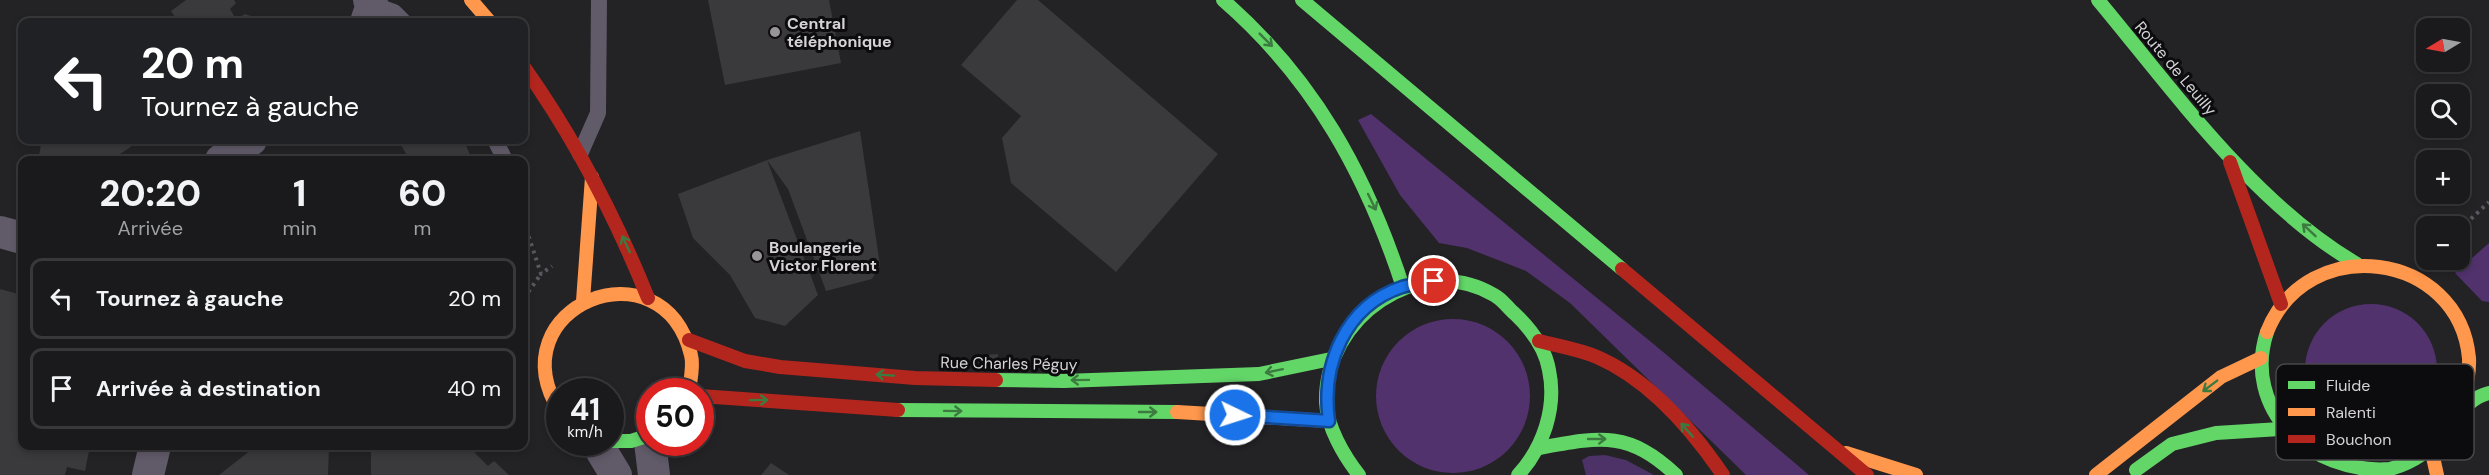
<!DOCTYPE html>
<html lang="fr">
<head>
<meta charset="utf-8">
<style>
  :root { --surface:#1a1a1c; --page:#232325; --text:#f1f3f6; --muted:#9fa1a3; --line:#38383b }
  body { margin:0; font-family:"DM Sans",sans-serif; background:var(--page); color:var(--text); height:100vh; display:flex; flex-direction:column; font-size:22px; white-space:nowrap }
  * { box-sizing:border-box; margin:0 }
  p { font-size:20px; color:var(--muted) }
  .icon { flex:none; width:33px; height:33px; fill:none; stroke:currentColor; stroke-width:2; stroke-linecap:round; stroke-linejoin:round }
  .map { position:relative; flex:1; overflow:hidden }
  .sheet { position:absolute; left:18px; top:156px; width:510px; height:294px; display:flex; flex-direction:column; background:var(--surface); border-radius:12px; box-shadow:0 3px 9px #0003,0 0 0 2px var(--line) }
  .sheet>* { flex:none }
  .guide { position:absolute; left:18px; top:18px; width:510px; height:126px; border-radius:12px; box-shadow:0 3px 9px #0003,0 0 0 2px var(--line); background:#202124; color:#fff; overflow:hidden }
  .needle { width:39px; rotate:260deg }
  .fabs { position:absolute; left:2416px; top:18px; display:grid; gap:12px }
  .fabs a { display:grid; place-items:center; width:54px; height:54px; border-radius:12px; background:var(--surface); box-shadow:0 3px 9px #0003,0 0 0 2px var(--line); font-size:30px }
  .speed { position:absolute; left:546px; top:378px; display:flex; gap:12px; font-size:30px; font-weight:700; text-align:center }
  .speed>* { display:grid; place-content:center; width:78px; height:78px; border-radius:50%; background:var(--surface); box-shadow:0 3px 9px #0003,0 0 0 2px var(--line); line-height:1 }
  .speed small { font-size:15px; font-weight:400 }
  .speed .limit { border:9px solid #d22; background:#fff; color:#111 }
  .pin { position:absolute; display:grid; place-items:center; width:51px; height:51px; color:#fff; margin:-26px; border:3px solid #fff; border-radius:50%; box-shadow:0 2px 6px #0007 }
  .me { position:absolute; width:66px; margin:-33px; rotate:94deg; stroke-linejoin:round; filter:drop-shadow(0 0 4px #0008) }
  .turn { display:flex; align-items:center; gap:21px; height:126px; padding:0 24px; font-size:27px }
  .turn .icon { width:78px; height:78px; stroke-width:2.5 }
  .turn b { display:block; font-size:42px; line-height:51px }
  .eta { display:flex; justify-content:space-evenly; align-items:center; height:102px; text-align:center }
  .eta b { font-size:36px; font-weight:800; line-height:42px }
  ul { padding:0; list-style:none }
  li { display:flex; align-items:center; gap:18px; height:81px; margin:0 12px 9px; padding:0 12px; border:3px solid var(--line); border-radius:12px }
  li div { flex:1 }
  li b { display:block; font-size:22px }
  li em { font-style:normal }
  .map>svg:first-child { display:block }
  .green { fill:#4c3266 }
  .forest { fill:#51326d }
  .building { fill:#3a393b }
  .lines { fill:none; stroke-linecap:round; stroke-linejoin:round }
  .path { stroke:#5b5760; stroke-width:4; stroke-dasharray:3 4.5; stroke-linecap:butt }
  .lane { stroke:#615a69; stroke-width:16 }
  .street { stroke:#615a69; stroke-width:32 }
  .fast { stroke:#63d668; stroke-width:14 }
  .slow { stroke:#ff974d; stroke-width:14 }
  .jam { stroke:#b3261e; stroke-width:14 }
  .oneway { stroke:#3c7b3f }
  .route-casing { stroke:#114b97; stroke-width:15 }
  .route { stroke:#1a73e8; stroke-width:10 }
  .poi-dot { fill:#979599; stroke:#0c0b0d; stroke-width:2 }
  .labels { text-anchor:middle; stroke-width:6; stroke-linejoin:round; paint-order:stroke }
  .poi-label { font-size:16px; font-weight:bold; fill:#d5d3d7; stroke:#0c0b0d; text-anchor:start }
  .street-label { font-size:16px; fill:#d5d3d7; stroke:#0c0b0d }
  .key { fill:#0c0b0d; stroke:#48474a; stroke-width:1.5 }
  .key-label { font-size:16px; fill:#d5d3d7 }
</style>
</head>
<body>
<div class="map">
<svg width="2489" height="475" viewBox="0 0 2489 475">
  <rect width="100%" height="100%" fill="#232225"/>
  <path class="green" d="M1605,455l21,5 28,15h-68l-4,-15 7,-4z"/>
  <g class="forest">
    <path d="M1371,114l285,232 153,129h-63l-176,-172 -44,-32 -59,-23 -28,-5 -39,-48 -42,-75z"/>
    <path d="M2489,243v59l-7,-1 -27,-28z"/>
    <circle cx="2371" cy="370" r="66"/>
    <circle cx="1453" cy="396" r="77"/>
  </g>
  <g class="building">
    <path d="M186,0h48l2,3 -6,6 6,10 9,-5 12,4 3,4h-82l-7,-11z"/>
    <path d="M708,0h121l12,63 -116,22z"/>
    <path d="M1017,0h21l180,154 -102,118 -105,-89 -9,-45 19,-22 -60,-51z"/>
    <path d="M860,131l20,134 -8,14 -46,12 -38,-102 -21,-29 51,135 -33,31 -30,-8 -25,-43 -37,-37 -15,-44 89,-34z"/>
    <path d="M42,140h99l-30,20h-73z"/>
    <path d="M398,140h66l8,20h-67l3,-3z"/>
    <path d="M0,289l22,6v151h68l-5,25 -18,-4 -2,8h-65z"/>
    <path d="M998,354l-1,10h-14v-9z"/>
    <path d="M256,446l73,1 -1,28h-109z"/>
    <path d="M402,446h61v4l10,1 15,15 6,-5 15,14h-138v-27z"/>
    <path d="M771,463l18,12h-28z"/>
  </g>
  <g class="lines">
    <g class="path">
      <path d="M524,222l17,52 11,-8"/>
      <path d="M2460,229l29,-27"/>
      <path d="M524,298l17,-24"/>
    </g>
    <g class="lane">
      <path d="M372,4l22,8 10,10"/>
      <path d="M495,140l10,20"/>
      <path d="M580,154l18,-41 1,-113"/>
    </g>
    <g class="street">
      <path d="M366,22l6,-18 -3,-4"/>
      <path d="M221,160l30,-20"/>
      <path d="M0,232l22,6"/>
      <path d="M596,442l20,33"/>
      <path d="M650,442l4,33"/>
      <path d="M148,475l7,-29"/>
    </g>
    <g class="fast">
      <path d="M1223,0c91,79 143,174 180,287"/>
      <path d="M1302,0l320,269"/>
      <path d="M2098,0c75,90 157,205 259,264"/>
      <path d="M2267,332c-25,76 42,143 123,137 22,-6 42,-20 56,-37 15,-17 20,-33 43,-39"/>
      <path d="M996,380l68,1 195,-7 72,-15"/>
      <path d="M898,410l279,2"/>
      <path d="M610,441h21l19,-6"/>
      <path d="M1539,448c61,-11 89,-18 137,27"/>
      <path d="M2136,470l36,-26 44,-11 64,-4"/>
      <path d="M2365,472l3,3"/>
      <path d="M1359,475c-15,-19 -32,-48 -33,-73 -2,-84 93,-151 168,-107 8,4 14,13 20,18 17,16 31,34 35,57 8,38 -6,78 -31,105"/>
    </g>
    <g class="slow">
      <path d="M471,0l19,22"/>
      <path d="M583,301l9,-124"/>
      <path d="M2267,332c40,-101 192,-81 202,26 1,16 -4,33 -8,49"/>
      <path d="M560,412c-66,-106 103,-173 131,-57 3,11 -1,26 -2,37"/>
      <path d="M1177,412l152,9"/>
      <path d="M2431,448l6,27"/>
      <path d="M1846,453l70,22"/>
      <path d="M2096,475l125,-98 40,-19"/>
    </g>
    <g class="jam">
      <path d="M524,67c51,72 91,149 124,231"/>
      <path d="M2230,162l51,142"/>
      <path d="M1622,269l245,206"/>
      <path d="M689,340l56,21 35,6 135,11 81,2"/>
      <path d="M1539,341c19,5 39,8 58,16 53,23 94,71 126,118"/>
      <path d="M700,396l198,14"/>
    </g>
  </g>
  <defs><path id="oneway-shaft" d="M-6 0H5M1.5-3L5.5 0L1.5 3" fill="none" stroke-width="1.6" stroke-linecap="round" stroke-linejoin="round" transform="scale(1.5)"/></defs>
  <g class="oneway">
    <use href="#oneway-shaft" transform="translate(1266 40) rotate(45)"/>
    <use href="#oneway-shaft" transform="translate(1372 202) rotate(64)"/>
    <use href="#oneway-shaft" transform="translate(2309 230) rotate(-137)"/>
    <use href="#oneway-shaft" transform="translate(626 244) rotate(-115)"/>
    <use href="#oneway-shaft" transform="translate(1274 371) rotate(168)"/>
    <use href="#oneway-shaft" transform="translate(885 375) rotate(-176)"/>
    <use href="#oneway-shaft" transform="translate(1080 380) rotate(179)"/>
    <use href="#oneway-shaft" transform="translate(2210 386) rotate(143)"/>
    <use href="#oneway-shaft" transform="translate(759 400) rotate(-1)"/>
    <use href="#oneway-shaft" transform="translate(953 411) rotate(1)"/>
    <use href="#oneway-shaft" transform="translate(1148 412)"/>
    <use href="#oneway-shaft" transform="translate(1687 430) rotate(-131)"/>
    <use href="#oneway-shaft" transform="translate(1597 439)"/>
  </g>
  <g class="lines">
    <g class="route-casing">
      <path id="route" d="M1235,415l94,6c-8,-56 16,-115 73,-134 10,-3 22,-4 32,-6"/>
    </g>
    <use href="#route" class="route"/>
  </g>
  <g class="poi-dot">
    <circle cx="775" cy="32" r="6"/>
    <circle cx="757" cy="256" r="6"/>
  </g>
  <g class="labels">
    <g class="poi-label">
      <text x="787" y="29">Central<tspan x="787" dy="18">téléphonique</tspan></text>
      <text x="769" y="253">Boulangerie<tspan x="769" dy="18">Victor Florent</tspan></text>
    </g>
    <g class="street-label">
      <text transform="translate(2176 68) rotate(50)" y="6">Route de Leuilly</text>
      <text transform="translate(1009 363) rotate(1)" y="6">Rue Charles Péguy</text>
    </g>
  </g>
  <rect x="2276" y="364" width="198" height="96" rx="9" class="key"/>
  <rect x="2288" y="381" width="27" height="8" fill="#63d668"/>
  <rect x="2288" y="408" width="27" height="8" fill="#ff974d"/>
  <rect x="2288" y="435" width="27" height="8" fill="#b3261e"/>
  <g class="key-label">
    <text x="2326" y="391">Fluide</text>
    <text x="2326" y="418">Ralenti</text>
    <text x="2326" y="445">Bouchon</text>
  </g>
</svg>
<div class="fabs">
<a><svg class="needle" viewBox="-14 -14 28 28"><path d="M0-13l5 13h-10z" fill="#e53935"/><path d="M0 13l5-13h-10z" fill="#9fa1a3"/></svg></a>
<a><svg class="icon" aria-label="search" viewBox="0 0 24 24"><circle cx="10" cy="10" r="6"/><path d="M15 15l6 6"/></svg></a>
<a>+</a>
<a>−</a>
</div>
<div class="speed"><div>41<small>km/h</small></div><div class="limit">50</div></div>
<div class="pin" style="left:1434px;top:281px;background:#d93025"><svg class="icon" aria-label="arrive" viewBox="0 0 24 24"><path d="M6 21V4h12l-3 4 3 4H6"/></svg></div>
<svg class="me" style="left:1235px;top:415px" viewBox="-20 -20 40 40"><circle r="17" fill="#1a73e8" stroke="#fff" stroke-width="3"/><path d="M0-11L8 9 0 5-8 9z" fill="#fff"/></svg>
<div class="guide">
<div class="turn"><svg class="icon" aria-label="left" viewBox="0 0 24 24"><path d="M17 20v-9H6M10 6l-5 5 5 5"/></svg><div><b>20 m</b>Tournez à gauche</div></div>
</div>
<section class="sheet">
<div class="eta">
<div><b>20:20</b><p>Arrivée</p></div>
<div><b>1</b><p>min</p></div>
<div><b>60</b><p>m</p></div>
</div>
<ul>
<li><svg class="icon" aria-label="left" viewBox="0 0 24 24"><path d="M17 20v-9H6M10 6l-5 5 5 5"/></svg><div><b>Tournez à gauche</b></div><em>20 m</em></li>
<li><svg class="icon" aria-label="arrive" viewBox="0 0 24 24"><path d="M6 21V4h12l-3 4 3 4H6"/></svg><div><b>Arrivée à destination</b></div><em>40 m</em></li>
</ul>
</section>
</div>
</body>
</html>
